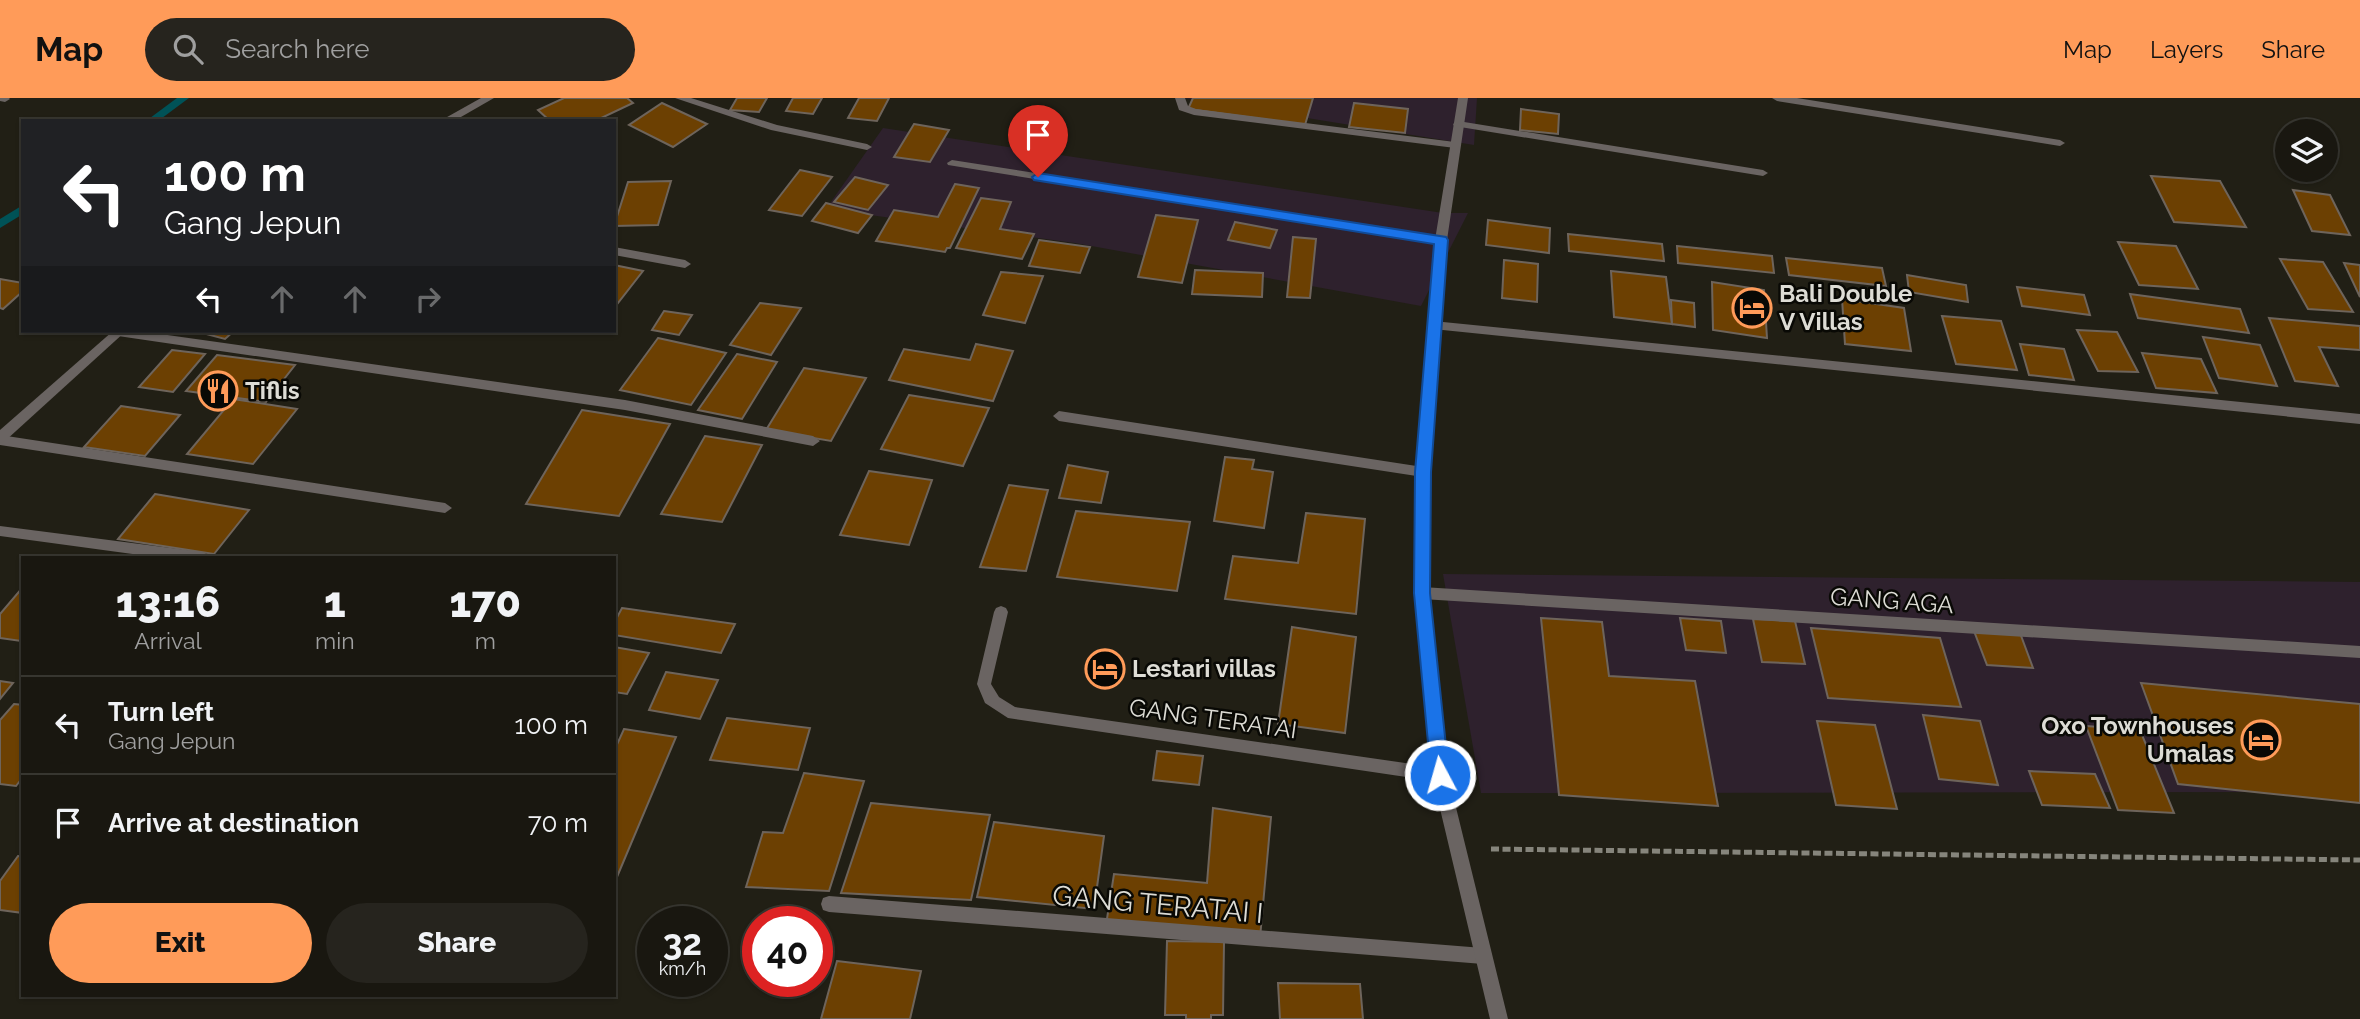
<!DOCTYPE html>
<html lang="en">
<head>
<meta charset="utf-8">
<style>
  :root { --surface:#191710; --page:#26241e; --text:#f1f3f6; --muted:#9f9f9f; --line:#373630; --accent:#ff9b59 }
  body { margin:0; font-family:Raleway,sans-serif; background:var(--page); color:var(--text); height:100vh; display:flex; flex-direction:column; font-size:26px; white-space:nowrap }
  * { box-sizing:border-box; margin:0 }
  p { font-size:23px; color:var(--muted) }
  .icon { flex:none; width:38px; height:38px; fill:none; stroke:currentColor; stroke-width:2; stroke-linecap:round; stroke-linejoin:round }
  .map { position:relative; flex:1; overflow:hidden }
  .side { position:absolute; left:21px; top:458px; width:595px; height:441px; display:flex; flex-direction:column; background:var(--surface); border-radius:0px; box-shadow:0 2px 5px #0004,0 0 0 2px var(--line) }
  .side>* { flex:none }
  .top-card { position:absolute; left:21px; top:21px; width:595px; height:214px; border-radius:0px; box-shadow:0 2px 5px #0004,0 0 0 2px var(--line); background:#202124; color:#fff; overflow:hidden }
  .controls { position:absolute; left:2275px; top:21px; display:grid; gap:14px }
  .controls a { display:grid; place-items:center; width:63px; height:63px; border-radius:50%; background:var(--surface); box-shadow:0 2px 5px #0004,0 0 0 2px var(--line); font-size:35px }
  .speed { position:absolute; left:637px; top:808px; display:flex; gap:14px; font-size:35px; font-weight:700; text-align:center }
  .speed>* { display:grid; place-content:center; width:91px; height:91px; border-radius:50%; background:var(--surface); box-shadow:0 2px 5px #0004,0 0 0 2px var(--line); line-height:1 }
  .speed small { font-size:18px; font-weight:400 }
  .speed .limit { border:10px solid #d22; background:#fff; color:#111 }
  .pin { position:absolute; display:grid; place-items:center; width:60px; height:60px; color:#fff; margin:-72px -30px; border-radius:50% 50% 50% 0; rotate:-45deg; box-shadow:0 0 7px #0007 }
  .pin .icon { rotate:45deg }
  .me { position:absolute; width:77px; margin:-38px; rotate:354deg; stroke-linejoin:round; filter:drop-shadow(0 0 5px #0008) }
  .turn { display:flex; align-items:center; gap:24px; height:147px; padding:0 28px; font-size:32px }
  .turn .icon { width:91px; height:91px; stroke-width:2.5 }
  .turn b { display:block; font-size:49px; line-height:60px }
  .lanes { display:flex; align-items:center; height:66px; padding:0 28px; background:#0003; justify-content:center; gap:35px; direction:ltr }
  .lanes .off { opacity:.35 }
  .eta { display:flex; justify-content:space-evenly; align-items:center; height:119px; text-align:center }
  .eta b { font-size:42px; font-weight:800; line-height:49px }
  .primary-button { display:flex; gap:14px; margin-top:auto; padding:14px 28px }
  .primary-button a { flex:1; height:80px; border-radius:42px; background:var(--accent); color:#111; font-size:28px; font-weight:800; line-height:80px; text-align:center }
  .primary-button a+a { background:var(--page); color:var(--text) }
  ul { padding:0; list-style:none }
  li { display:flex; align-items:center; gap:21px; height:98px; padding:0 28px; border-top:2px solid var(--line) }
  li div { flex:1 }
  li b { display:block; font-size:26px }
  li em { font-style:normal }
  header { display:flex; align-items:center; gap:42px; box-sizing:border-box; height:98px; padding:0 35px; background:var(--accent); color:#111 }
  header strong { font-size:33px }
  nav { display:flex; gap:38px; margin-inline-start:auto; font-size:24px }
  .search { width:490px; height:63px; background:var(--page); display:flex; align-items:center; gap:18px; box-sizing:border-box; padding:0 24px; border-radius:38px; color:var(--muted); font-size:26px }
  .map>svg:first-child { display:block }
  .commercial { fill:#2e212d }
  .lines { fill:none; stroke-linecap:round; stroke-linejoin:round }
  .stream { fill:#005257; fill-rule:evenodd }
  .building { fill:#6c4002; stroke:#6e645b; stroke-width:2 }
  .path { stroke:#86857c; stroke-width:5; stroke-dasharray:8 3.5; stroke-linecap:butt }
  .minor { fill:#6a6462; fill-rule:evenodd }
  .tertiary { fill:#6a6462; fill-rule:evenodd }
  .route { fill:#1a73e8; stroke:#114b97; stroke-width:2 }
  .labels { text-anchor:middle; stroke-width:5; stroke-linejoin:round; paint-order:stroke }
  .poi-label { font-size:24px; font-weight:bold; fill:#dddcd5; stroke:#090905; text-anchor:start }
  .street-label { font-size:24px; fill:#dddcd5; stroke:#090905 }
  .near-street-label { font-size:28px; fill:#dddcd5; stroke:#090905 }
</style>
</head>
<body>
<header>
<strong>Map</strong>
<div class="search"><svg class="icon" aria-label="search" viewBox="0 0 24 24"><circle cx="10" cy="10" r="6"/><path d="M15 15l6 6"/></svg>Search here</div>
<nav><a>Map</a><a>Layers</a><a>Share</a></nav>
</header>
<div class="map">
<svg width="2360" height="921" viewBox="0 0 2360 921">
  <rect width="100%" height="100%" fill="#211f15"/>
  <g class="commercial">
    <path d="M1183,0h294l-3,47z"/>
    <path d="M883,30l560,85h25l-47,93 -346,-63 -249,-34z"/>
    <path d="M1443,476l917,8v210l-879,1z"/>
  </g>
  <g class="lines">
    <g class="stream">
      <path d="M177,0h12l-31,23h-12z"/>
      <path d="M23,107v9l-23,14v-9z"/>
    </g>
  </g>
  <g class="building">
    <path d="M564,0h63l6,5 -38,18h-45l-12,-11z"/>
    <path d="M737,0h30l-8,14 -29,-2z"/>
    <path d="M793,0h29l-9,16 -27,-3z"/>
    <path d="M859,0h30l-12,23 -29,-3z"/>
    <path d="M1193,0h120l-8,27 -117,-16z"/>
    <path d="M662,5l45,21 -34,23 -44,-22z"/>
    <path d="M1354,5l54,6 -3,24 -56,-6z"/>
    <path d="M1521,11l38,5 -1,20 -38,-4z"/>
    <path d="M914,26l35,6 -19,32 -36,-5z"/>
    <path d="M800,72l32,7 -30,39 -33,-6z"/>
    <path d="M2151,78l69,5 26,46 -72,-5z"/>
    <path d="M855,79l33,8 -20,25 -34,-8z"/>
    <path d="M671,83l-13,44 -44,1 14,-44z"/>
    <path d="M955,86l24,4 -29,60h-3l-2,4 -69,-11 18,-31 44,7z"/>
    <path d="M2293,92l37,5 20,40 -38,-4z"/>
    <path d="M981,100l30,4 -11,27 34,5 -12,25 -66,-11z"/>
    <path d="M826,105l46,12 -14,18 -46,-12z"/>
    <path d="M1156,117l42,5 -16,63 -44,-6z"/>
    <path d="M1488,122l62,8 -1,25 -63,-8z"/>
    <path d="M1235,124l42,8 -7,18 -42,-8z"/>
    <path d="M1568,136l94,10 2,17 -95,-10z"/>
    <path d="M1293,139l23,2 -6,59 -23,-1z"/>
    <path d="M1039,142l51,7 -10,26 -51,-7z"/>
    <path d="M2118,144l58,4 22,43 -59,-4z"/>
    <path d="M1677,148l95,10 2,17 -96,-10z"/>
    <path d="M1786,160l96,10 4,18 -97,-11z"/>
    <path d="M2280,161l43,3 30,50 -45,-3z"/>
    <path d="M1504,162l34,4 -1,38 -35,-4z"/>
    <path d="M2344,165l16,2v32z"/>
    <path d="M614,167l29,6 -29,37z"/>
    <path d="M1195,172l68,3 -1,24 -70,-3z"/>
    <path d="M1611,173l55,6 6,47 -58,-7z"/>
    <path d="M1001,174l42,4 -18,47 -42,-8z"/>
    <path d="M1907,177l59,10 2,17 -59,-10z"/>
    <path d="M0,181l23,4v8l-20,18 -3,-1z"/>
    <path d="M1712,184l52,8 3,48 -54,-8z"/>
    <path d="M2017,189l67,8 6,20 -68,-9z"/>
    <path d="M2130,196l110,15 9,24 -111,-15z"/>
    <path d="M1842,201l62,9 7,43 -66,-7z"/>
    <path d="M1671,202l23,3 1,24 -23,-3z"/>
    <path d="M760,205l41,5 -30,47 -41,-10z"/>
    <path d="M664,213l28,4 -13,20 -27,-5z"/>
    <path d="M1942,218l59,5 16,49 -61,-6z"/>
    <path d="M2269,220l91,8v24l-41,-3 19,39 -43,-5z"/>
    <path d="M2077,232l40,2 21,40 -40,-1z"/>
    <path d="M195,233h39l-9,8z"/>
    <path d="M2203,239l57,8 17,41 -58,-8z"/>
    <path d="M658,240l68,15 -35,52 -71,-15z"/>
    <path d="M976,246l37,7 -20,50 -104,-21 15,-31 66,11z"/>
    <path d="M2020,246l44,5 10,31 -45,-5z"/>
    <path d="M172,252l33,4 -32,38 -34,-5z"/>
    <path d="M2142,255l59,6 16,34 -61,-5z"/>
    <path d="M737,256l40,8 -35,57 -44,-9z"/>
    <path d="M217,257l78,10 -29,37 -80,-11z"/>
    <path d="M804,270l62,10 -35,63 -65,-11z"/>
    <path d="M909,297l80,13 -26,58 -82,-17z"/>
    <path d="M233,301l64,10 -44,55 -66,-10z"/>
    <path d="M121,308l59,9 -35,41 -61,-9z"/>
    <path d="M582,312l88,14 -51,92 -93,-12z"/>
    <path d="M705,338l57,9 -40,77 -61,-8z"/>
    <path d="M1225,359l29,3 -2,9 21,3 -9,56 -50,-7z"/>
    <path d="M1068,367l40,7 -7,31 -42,-5z"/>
    <path d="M869,373l63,9 -23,65 -69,-10z"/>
    <path d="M1009,387l39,5 -22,81 -46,-4z"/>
    <path d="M155,396l94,16 -35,44 -96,-15z"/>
    <path d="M1076,413l114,11 -13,69 -120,-14z"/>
    <path d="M1306,415l59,6 -9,95 -131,-15 8,-43 65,7z"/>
    <path d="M23,489v52l-2,2 -21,-3v-24z"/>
    <path d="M622,510l113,16 -14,29 -107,-18v-12z"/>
    <path d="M1541,520l61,4 7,54 86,5 23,125 -159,-11z"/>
    <path d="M1680,520l41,3 5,32 -40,-3z"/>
    <path d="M1753,521l42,2 10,43 -43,-2z"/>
    <path d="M1292,529l64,10 -11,96 -67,-9z"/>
    <path d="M1811,530l129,10 21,69 -133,-9z"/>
    <path d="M1974,533l46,2 13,35 -46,-3z"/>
    <path d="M614,549l35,6 -22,41 -13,-2z"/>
    <path d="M666,574l52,8 -18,39 -51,-9z"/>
    <path d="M0,583l13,2 -13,16z"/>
    <path d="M2141,585l219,21v99l-182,-19z"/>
    <path d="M14,606l9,1v72l-7,9 -16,-2v-64z"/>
    <path d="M1923,617l57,6 18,64 -59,-6z"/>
    <path d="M727,620l83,10 -12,42 -88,-10z"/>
    <path d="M1817,623l58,4 22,84 -61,-4z"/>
    <path d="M2086,628l54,4 34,83 -56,-3z"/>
    <path d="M624,631l52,8 -62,147v-133z"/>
    <path d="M1157,653l46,5 -4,29 -46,-5z"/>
    <path d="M2029,673l66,3 15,34 -68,-3z"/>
    <path d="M804,675l60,8 -35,110 -83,-4 17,-55 20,1z"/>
    <path d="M871,705l119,12 -19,85 -130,-7z"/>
    <path d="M1213,710l58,9 -11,121 -154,-13 8,-51 93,9z"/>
    <path d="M994,724l110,14 -10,73 -117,-12z"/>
    <path d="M18,758l5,1v56l-23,-3v-29z"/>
    <path d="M1167,843l57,1 -1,73h-12v4h-25v-4h-21z"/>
    <path d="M837,863l84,10 -11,48h-89z"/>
    <path d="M1278,885l82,1 3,35h-83z"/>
  </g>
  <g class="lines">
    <path class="path" d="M1491,751l869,11"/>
    <g class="minor">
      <path d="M0,0h9l1,1 -5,3 -5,-1z"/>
      <path d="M675,0h16l86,27 90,19 5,3 -5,3 -96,-20z"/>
      <path d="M1175,0h10l3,8 8,3 259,33 5,3 -5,3 -261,-33 -15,-5z"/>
      <path d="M1772,0h25l263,42 5,3 -5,3 -283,-45z"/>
      <path d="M1458,23l305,49 5,3 -5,3 -309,-50 -1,-2z"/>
      <path d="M952,62l489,76 6,4 -6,4 -493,-79 -1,-2z"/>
      <path d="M614,149l71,13 6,4 -6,4 -71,-13z"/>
      <path d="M1433,223l927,93v10l-927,-95 -6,-4z"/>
      <path d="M113,233h26l486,69 188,36 7,5 -7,5 -188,-36 -507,-74 -4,-1z"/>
      <path d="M1059,313l364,56 7,5 -7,5 -364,-56 -6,-5z"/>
      <path d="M0,337l445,68 7,5 -7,5 -445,-68z"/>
      <path d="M0,428l202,26 5,2 2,4h-47l-162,-22z"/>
      <path d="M1422,489l938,59v12l-938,-59 -5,-2 -2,-4 2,-4z"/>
      <path d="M1001,508l5,2 2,4 -17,72 8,13 16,10 425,61 6,2 2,5 -2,5 -6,2 -432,-64 -23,-15 -8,-19 17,-72 2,-4z"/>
      <path d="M829,798l654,52 6,2 3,6 -3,6 -6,2 -654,-52 -6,-2 -2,-6 2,-6z"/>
    </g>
    <g class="tertiary">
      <path d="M481,0h13l-40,23h-14z"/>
      <path d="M1458,0h10l-21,142 -8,85 -9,147 -1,121 19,182 60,244h-18l-58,-244 -17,-182 1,-121 11,-147 8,-85z"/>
      <path d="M113,233h13l-121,110 -5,2v-13z"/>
    </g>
  </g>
  <path class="route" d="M1038,75l408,64 2,3 -17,232 -1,121 19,182 -2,6 -7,2 -6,-2 -3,-6 -17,-182 1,-121 19,-228 -400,-64 -2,-3z"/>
  <defs>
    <g id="hotel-ring" transform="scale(2.0125)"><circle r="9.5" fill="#090905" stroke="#ff9b59" stroke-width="1.5"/><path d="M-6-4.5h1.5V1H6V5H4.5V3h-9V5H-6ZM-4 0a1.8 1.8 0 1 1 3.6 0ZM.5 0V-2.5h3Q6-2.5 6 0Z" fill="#ff9b59"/></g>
    <g id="restaurant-ring" transform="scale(2.0125)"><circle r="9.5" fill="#090905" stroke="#ff9b59" stroke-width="1.5"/><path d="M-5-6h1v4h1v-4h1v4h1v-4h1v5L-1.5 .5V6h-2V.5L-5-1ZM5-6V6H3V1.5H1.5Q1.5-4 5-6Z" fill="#ff9b59"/></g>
  </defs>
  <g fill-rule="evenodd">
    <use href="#hotel-ring" x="1752" y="210"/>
    <use href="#restaurant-ring" x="218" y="293"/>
    <use href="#hotel-ring" x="1105" y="571"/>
    <use href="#hotel-ring" x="2261" y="642"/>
  </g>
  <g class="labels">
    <g class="poi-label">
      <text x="1779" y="204">Bali Double<tspan x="1779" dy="28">V Villas</tspan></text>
      <text x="245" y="301">Tiflis</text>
      <text x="1132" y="579">Lestari villas</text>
      <text x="2234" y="636" text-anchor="end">Oxo Townhouses<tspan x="2234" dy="28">Umalas</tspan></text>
    </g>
    <g class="street-label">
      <text transform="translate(1892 503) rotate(4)" y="8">GANG AGA</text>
      <text transform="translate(1213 621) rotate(8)" y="8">GANG TERATAI</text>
    </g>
    <g class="near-street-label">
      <text transform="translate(1158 806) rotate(5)" y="10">GANG TERATAI I</text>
    </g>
  </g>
</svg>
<div class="controls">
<a><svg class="icon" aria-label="layers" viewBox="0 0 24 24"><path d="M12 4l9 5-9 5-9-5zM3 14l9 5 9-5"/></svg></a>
</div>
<div class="speed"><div>32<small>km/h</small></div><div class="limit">40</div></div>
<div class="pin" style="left:1038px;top:79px;background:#d93025"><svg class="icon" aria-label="arrive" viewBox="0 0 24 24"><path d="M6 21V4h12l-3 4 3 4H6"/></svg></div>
<svg class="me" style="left:1440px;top:677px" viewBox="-20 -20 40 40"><circle r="17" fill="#1a73e8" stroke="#fff" stroke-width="3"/><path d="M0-11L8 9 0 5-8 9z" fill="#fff"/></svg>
<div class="top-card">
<div class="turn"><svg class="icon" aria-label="left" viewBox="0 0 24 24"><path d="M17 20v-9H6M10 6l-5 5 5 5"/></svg><div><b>100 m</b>Gang Jepun</div></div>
<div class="lanes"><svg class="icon" aria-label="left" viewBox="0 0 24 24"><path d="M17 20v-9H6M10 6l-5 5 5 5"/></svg><svg class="icon off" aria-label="ahead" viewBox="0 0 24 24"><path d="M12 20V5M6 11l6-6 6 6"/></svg><svg class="icon off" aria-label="ahead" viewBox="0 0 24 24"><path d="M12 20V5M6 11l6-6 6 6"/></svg><svg class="icon off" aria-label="right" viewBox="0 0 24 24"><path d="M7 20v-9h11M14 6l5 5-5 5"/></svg></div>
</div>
<section class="side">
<div class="eta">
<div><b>13:16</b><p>Arrival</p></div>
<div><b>1</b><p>min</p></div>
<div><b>170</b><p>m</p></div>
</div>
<ul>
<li><svg class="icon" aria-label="left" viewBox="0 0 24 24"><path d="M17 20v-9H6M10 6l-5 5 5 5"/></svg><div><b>Turn left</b><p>Gang Jepun</p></div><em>100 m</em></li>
<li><svg class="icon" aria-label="arrive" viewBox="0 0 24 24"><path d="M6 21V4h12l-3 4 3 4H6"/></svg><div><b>Arrive at destination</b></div><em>70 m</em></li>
</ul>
<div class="primary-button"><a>Exit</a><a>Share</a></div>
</section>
</div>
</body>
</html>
